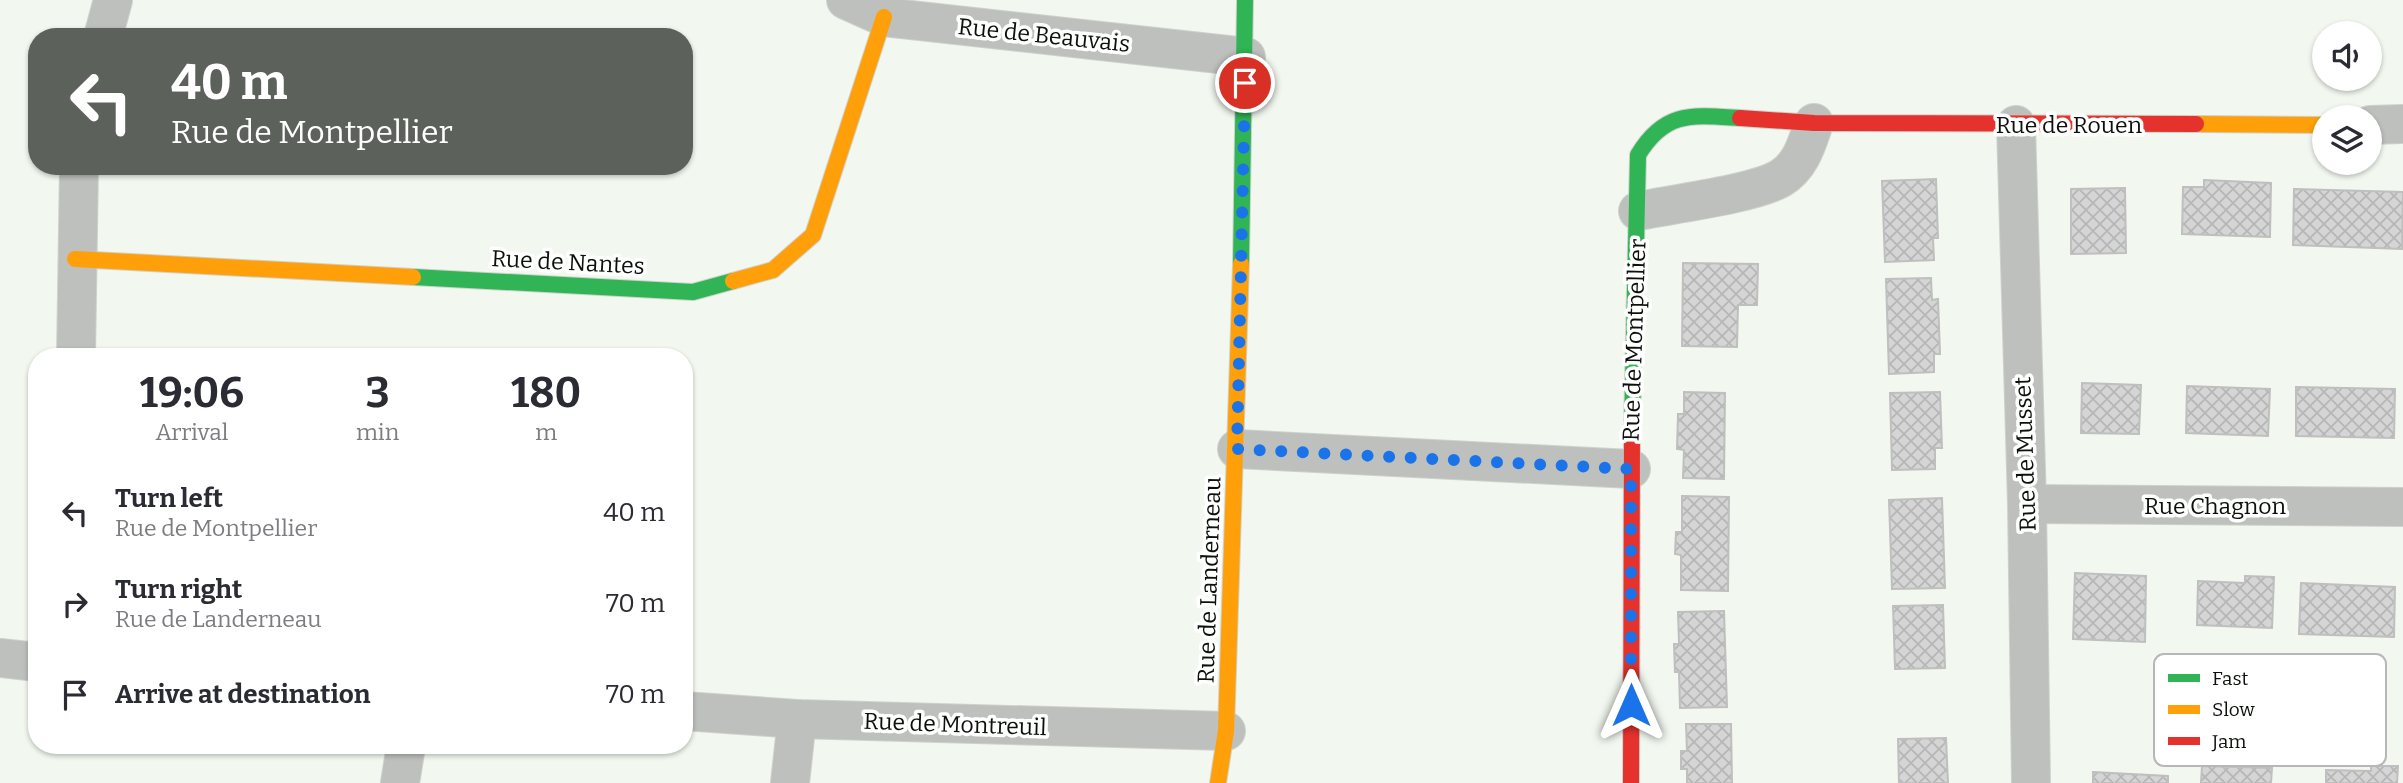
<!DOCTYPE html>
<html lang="en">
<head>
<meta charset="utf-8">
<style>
  :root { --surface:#fff; --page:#f2f2f3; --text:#2b2b33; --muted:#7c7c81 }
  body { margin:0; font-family:Bitter,serif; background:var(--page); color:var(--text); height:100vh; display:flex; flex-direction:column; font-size:26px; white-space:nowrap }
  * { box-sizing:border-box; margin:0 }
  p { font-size:23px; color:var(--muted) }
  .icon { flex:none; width:38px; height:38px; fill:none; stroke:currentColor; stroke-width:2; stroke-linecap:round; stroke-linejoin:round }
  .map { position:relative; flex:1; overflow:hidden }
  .sheet { position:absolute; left:28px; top:348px; width:665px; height:406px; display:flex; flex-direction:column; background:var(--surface); border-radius:28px; box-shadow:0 2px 5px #0004 }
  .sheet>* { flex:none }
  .banner { position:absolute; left:28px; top:28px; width:665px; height:147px; border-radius:28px; box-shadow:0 2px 5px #0004; background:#5c615b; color:#fff; overflow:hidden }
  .controls { position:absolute; left:2312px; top:21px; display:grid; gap:14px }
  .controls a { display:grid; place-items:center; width:70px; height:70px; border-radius:50%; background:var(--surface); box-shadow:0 2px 5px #0004; font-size:35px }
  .pin { position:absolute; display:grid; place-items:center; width:60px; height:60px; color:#fff; margin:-30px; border:4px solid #fff; border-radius:50%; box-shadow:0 2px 7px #0007 }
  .me { position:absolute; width:77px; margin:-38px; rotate:0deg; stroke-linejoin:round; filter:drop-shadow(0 0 5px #0008) }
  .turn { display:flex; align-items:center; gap:24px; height:147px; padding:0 28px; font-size:32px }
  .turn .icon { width:91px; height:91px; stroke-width:2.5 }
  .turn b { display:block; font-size:49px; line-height:60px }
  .eta { display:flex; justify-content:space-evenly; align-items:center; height:119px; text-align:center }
  .eta b { font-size:42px; font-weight:700; line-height:49px }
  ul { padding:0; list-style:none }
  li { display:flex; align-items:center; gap:21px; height:91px; padding:0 28px }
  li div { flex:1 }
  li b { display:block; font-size:26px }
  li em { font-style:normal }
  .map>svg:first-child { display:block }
  .building { fill:url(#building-cross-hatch); stroke:#bebfbe; stroke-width:2 }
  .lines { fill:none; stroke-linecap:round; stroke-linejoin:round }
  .street-casing { stroke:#ced2cc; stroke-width:40 }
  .fast-casing { stroke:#ced2cc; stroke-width:18 }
  .slow-casing { stroke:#ced2cc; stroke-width:18 }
  .jam-casing { stroke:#ced2cc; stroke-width:18 }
  .street { stroke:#bdc0bc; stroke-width:38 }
  .fast { stroke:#30b455; stroke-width:16 }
  .slow { stroke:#ff9f0a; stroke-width:16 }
  .jam { stroke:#e5322d; stroke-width:16 }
  .route { stroke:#1a73e8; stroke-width:12; stroke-dasharray:0 21.6 }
  .labels { text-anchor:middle; stroke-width:7; stroke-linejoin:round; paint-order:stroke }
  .street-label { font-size:23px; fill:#0c100b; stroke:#fff }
  .key { fill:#fff; stroke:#b6b7b6; stroke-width:2 }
  .key-label { font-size:19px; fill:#0c100b }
</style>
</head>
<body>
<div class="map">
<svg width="2403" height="783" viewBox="0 0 2403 783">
  <defs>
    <pattern id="building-cross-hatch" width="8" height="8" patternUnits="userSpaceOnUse" patternTransform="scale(1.75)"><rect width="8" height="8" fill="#d4d5d4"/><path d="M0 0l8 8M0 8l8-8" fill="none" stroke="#b5b6b5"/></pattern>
  </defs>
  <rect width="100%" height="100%" fill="#f2f8f0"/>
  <g class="building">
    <path d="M1936,179l2,59h-5l1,22 -49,2 -3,-81z"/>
    <path d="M2204,180l67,3 -1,54 -88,-3 1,-47h21z"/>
    <path d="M2125,188l1,65 -55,1v-65z"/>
    <path d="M2294,189l109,3 -1,57 -109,-4z"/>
    <path d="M1683,263l75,1 -1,41h-19l-1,42 -55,-1z"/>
    <path d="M1931,278l1,22 6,-1 2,55h-6v18l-45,2 -3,-95z"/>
    <path d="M2082,383l59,2 -2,49 -58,-1z"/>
    <path d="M2187,386l83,3 -2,47 -82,-3z"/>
    <path d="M2296,387l99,2 -1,49 -98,-2z"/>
    <path d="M1684,392l41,1 -1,86 -41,-1 1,-28 -7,-1 1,-35h6z"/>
    <path d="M1940,392l2,56h-7v21l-43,1 -2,-77z"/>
    <path d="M1682,496l47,1 -1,94 -47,-1v-35l-6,-1 1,-22h6z"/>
    <path d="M1942,498l3,90 -53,1 -3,-89z"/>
    <path d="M2075,573l71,3 -1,66 -72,-3z"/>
    <path d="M2245,576l29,1 -2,51 -75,-3 1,-44 47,2z"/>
    <path d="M2301,583l94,4 -1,50 -95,-3z"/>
    <path d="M1943,605l2,63 -50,1 -2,-63z"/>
    <path d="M1724,611l3,96 -47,1 -1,-36h-4l-1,-28h5l-1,-32z"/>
    <path d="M1686,724h45l1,59h-45v-14h-6v-18h6z"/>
    <path d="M1946,738l2,45h-49l-1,-44z"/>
    <path d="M2202,766l70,2 -1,15h-70z"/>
    <path d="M2371,766h27l-1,17h-71v-13l45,1z"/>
    <path d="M2093,772l75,4v7h-75z"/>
  </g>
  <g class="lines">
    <g class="street-casing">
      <g id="street">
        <path d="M846,0l38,17 362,40"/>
        <path d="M103,37l10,-37"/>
        <path d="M2016,125l11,379 4,279"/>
        <path d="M2370,125l33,-1"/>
        <path d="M1638,211c35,-7 116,-17 143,-33 20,-12 26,-35 33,-55"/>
        <path d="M76,357l3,-191"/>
        <path d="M1237,449l394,20"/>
        <path d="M2027,504l376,3"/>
        <path d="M0,658l37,4"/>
        <path d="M684,711l113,8 429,12"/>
        <path d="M400,783l6,-37"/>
        <path d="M790,783l7,-64"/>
      </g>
    </g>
    <g class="fast-casing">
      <g id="fast">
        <path d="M1241,264l4,-264"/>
        <path d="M413,277l280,15 40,-11"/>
        <path d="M1632,427l6,-272c27,-45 55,-40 102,-37"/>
      </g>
    </g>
    <g class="slow-casing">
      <g id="slow">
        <path d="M2196,124l128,1"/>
        <path d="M75,259l338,18"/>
        <path d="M733,281l40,-11 40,-35 71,-218"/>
        <path d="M1218,783l8,-52 15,-467"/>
      </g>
    </g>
    <g class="jam-casing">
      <g id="jam">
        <path d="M1740,118l74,5 382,1"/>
        <path d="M1631,783l1,-356"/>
      </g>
    </g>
    <use href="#street" class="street"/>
    <use href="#fast" class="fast"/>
    <use href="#slow" class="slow"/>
    <use href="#jam" class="jam"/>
  </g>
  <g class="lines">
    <path class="route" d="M1245,83l-8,366 394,20v236"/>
  </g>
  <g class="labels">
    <g class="street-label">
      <text transform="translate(1044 35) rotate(6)" y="8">Rue de Beauvais</text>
      <text x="2069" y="133">Rue de Rouen</text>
      <text transform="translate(568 262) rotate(3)" y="8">Rue de Nantes</text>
      <text transform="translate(1634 340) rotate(-88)" y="8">Rue de Montpellier</text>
      <text transform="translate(2025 454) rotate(-92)" y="8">Rue de Musset</text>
      <text x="2215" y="514">Rue Chagnon</text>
      <text transform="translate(1209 580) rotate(-88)" y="8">Rue de Landerneau</text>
      <text transform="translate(955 724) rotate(2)" y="8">Rue de Montreuil</text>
    </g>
  </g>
  <rect x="2154" y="654" width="232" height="112" rx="10" class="key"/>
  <rect x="2168" y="674" width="32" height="8" fill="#30b455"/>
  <rect x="2168" y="705" width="32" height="9" fill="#ff9f0a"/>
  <rect x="2168" y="737" width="32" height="8" fill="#e5322d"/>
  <g class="key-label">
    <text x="2212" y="685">Fast</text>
    <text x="2212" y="716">Slow</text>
    <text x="2212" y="748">Jam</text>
  </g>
</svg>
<div class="controls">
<a><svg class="icon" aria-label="sound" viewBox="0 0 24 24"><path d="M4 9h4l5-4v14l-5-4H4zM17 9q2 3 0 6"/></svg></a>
<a><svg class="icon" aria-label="layers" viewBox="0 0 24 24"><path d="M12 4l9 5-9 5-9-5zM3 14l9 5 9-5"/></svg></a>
</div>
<div class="pin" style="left:1245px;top:83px;background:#d93025"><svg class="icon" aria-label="arrive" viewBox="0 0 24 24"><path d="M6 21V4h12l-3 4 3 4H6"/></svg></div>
<svg class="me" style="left:1631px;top:705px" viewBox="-20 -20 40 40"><path d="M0-17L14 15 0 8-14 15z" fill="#1a73e8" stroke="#fff" stroke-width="4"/></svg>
<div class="banner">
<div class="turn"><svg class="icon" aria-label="left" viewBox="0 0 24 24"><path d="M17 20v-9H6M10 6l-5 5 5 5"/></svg><div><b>40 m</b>Rue de Montpellier</div></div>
</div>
<section class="sheet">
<div class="eta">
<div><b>19:06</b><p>Arrival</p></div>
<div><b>3</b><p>min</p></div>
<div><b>180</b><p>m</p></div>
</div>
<ul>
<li><svg class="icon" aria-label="left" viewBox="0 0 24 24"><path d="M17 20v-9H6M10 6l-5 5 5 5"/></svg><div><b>Turn left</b><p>Rue de Montpellier</p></div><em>40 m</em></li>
<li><svg class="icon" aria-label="right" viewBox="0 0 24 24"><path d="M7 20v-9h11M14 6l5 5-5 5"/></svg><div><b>Turn right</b><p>Rue de Landerneau</p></div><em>70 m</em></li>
<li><svg class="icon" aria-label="arrive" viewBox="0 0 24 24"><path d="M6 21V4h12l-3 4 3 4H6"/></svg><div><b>Arrive at destination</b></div><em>70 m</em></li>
</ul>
</section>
</div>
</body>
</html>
